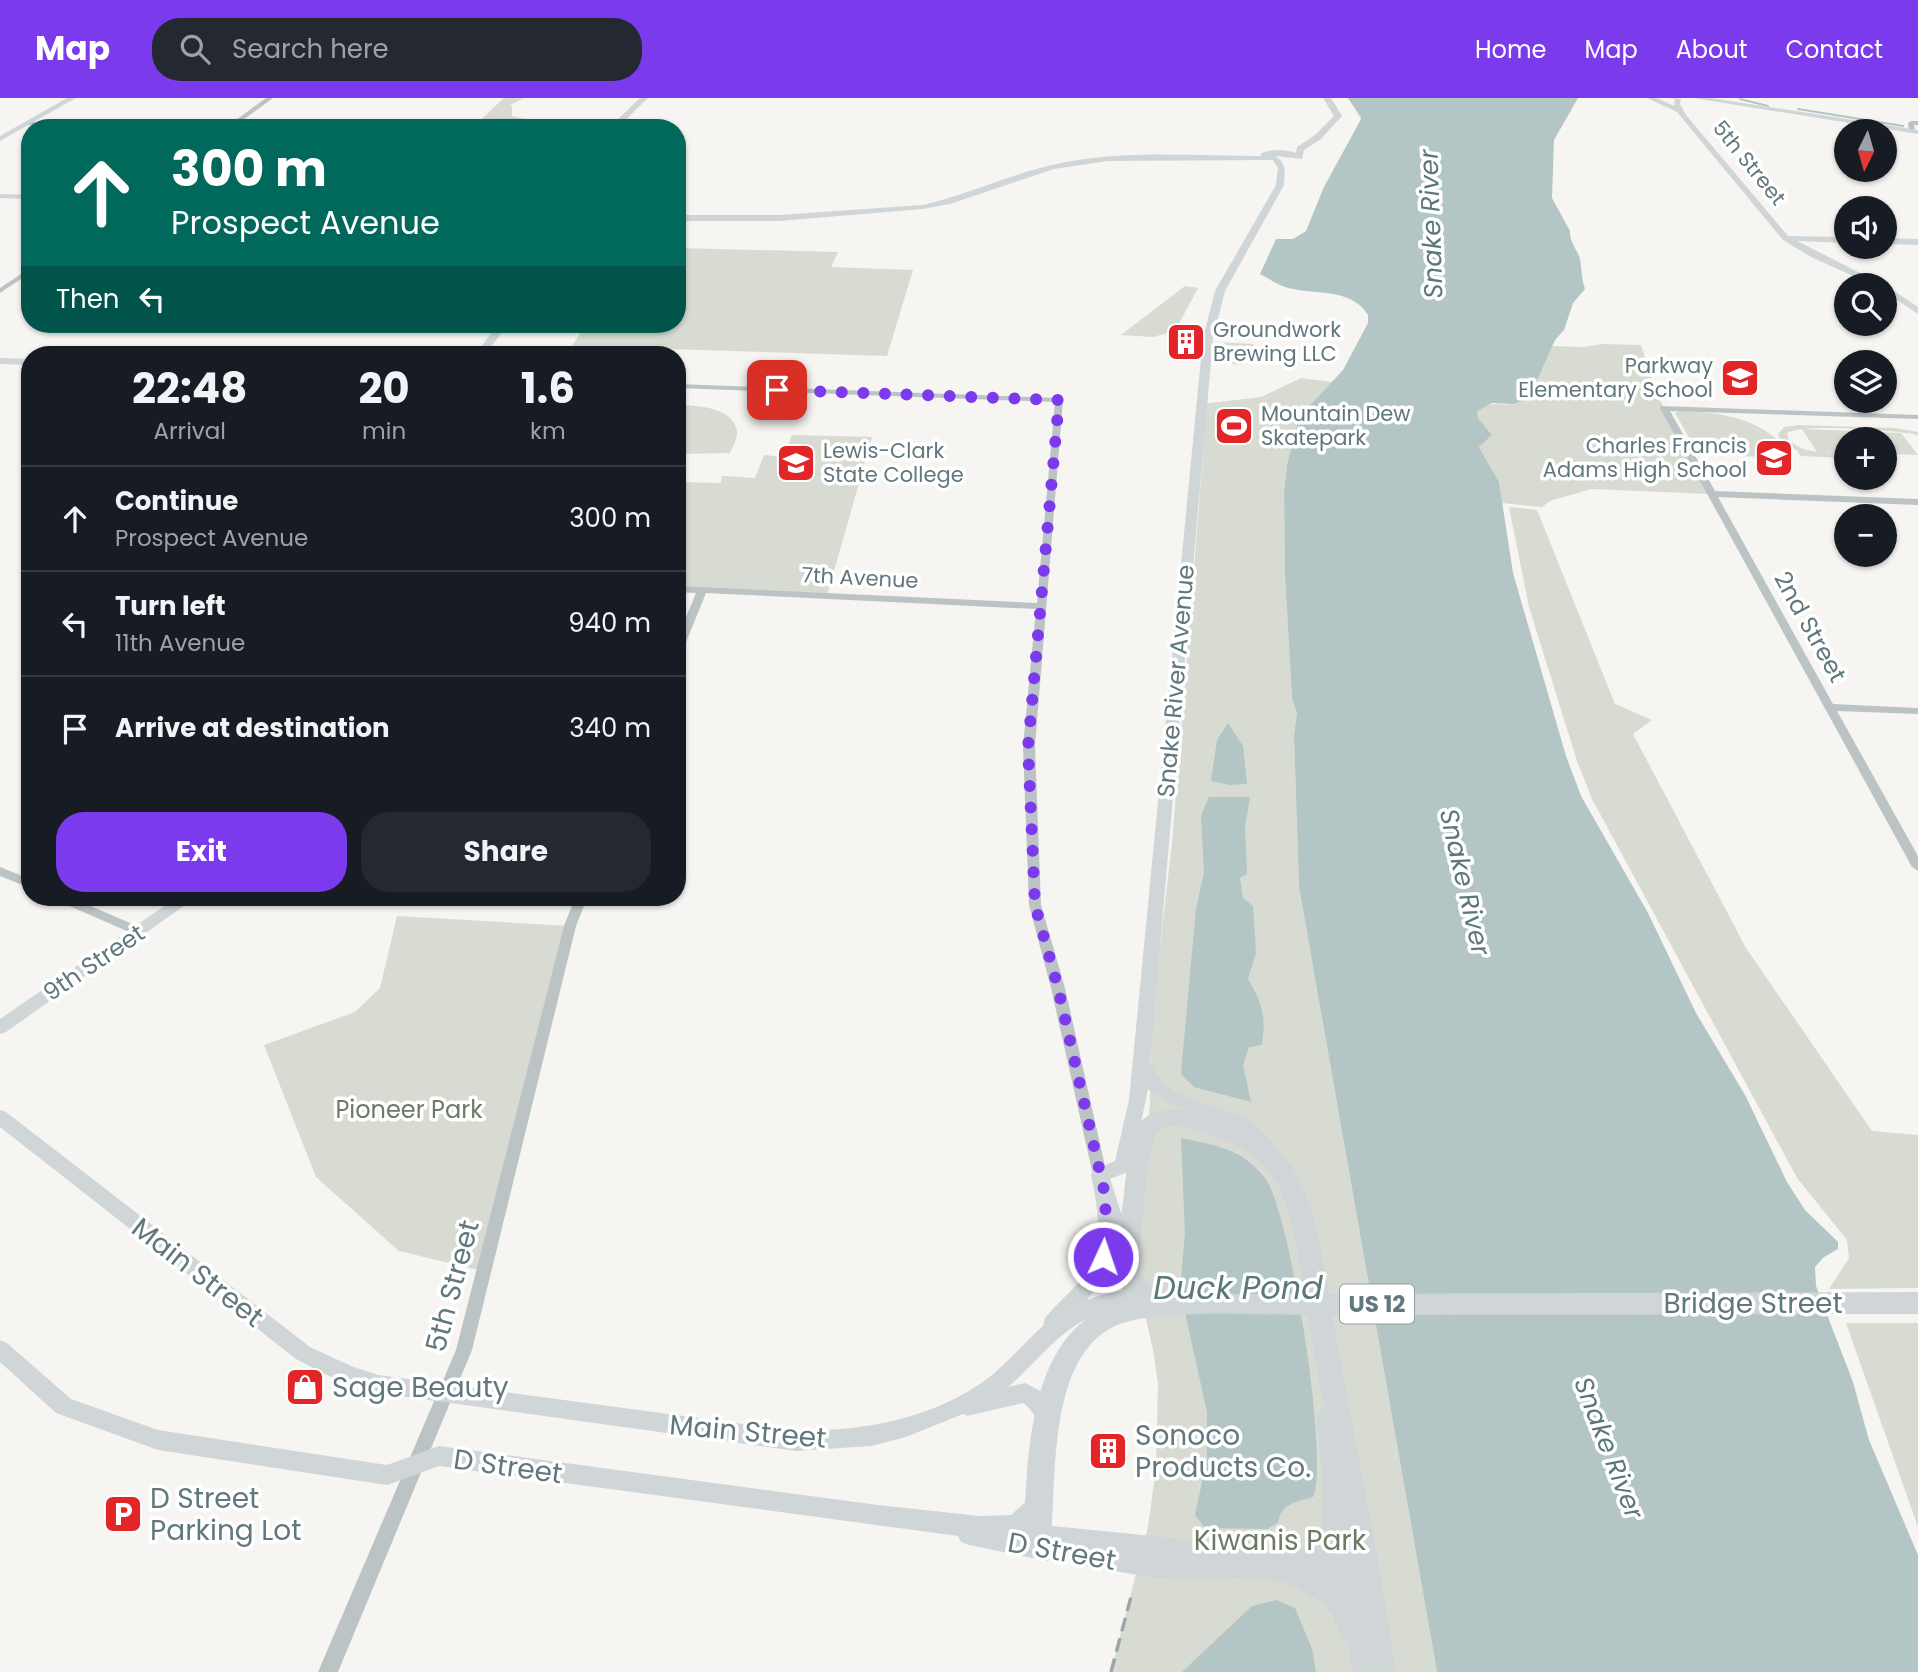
<!DOCTYPE html>
<html lang="en">
<head>
<meta charset="utf-8">
<style>
  :root { --surface:#171b24; --page:#242831; --text:#f1f3f6; --muted:#9ea1a6; --line:#363941; --accent:#7c3aed }
  body { margin:0; font-family:Poppins,sans-serif; background:var(--page); color:var(--text); height:100vh; display:flex; flex-direction:column; font-size:26px; white-space:nowrap }
  * { box-sizing:border-box; margin:0 }
  p { font-size:23px; color:var(--muted) }
  .icon { flex:none; width:38px; height:38px; fill:none; stroke:currentColor; stroke-width:2; stroke-linecap:round; stroke-linejoin:round }
  .map { position:relative; flex:1; overflow:hidden }
  .details { position:absolute; left:21px; top:248px; width:665px; height:560px; display:flex; flex-direction:column; background:var(--surface); border-radius:28px; box-shadow:0 2px 5px #0004 }
  .details>* { flex:none }
  .hud { position:absolute; left:21px; top:21px; width:665px; height:214px; border-radius:28px; box-shadow:0 2px 5px #0004; background:#00695c; color:#fff; overflow:hidden }
  .needle { width:46px; rotate:185deg }
  .fabs { position:absolute; left:1834px; top:21px; display:grid; gap:14px }
  .fabs a { display:grid; place-items:center; width:63px; height:63px; border-radius:50%; background:var(--surface); box-shadow:0 2px 5px #0004; font-size:35px }
  .pin { position:absolute; display:grid; place-items:center; width:60px; height:60px; color:#fff; margin:-30px; border-radius:14px; box-shadow:0 4px 10px #0006 }
  .me { position:absolute; width:77px; margin:-38px; rotate:3deg; stroke-linejoin:round; filter:drop-shadow(0 0 5px #0008) }
  .turn { display:flex; align-items:center; gap:24px; height:147px; padding:0 35px; font-size:32px }
  .turn .icon { width:91px; height:91px; stroke-width:2.5 }
  .turn b { display:block; font-size:49px; line-height:60px }
  .then { display:flex; align-items:center; height:66px; padding:0 35px; background:#0003; gap:14px; font-size:26px }
  .eta { display:flex; justify-content:space-evenly; align-items:center; height:119px; text-align:center }
  .eta b { font-size:42px; font-weight:700; line-height:49px }
  .cta { display:flex; gap:14px; margin-top:auto; padding:14px 35px }
  .cta a { flex:1; height:80px; border-radius:28px; background:var(--accent); color:#fff; font-size:28px; font-weight:700; line-height:80px; text-align:center }
  .cta a+a { background:var(--page); color:var(--text) }
  ul { padding:0; list-style:none }
  li { display:flex; align-items:center; gap:21px; height:105px; padding:0 35px; border-top:2px solid var(--line) }
  li div { flex:1 }
  li b { display:block; font-size:26px }
  li em { font-style:normal }
  header { display:flex; align-items:center; gap:42px; box-sizing:border-box; height:98px; padding:0 35px; background:var(--accent); color:#fff }
  header strong { font-size:33px }
  nav { display:flex; gap:38px; margin-inline-start:auto; font-size:24px }
  .search { width:490px; height:63px; background:var(--page); display:flex; align-items:center; gap:18px; box-sizing:border-box; padding:0 24px; border-radius:28px; color:var(--muted); font-size:26px }
  .map>svg:first-child { display:block }
  .green { fill:#d7dbd1 }
  .water { fill:#b4c5c5 }
  .lines { fill:none; stroke-linecap:round; stroke-linejoin:round }
  .stream { stroke:#b4c5c5; stroke-width:2 }
  .minor { fill:#bcc3c5; fill-rule:evenodd }
  .major { fill:#d0d6d8; fill-rule:evenodd }
  .highway { fill:#d0d6d8; fill-rule:evenodd }
  .rail { stroke:#9ca6a9; stroke-width:3.5; stroke-dasharray:14 7; stroke-linecap:butt }
  .route { stroke:#7c3aed; stroke-width:12; stroke-dasharray:0 21.6 }
  .labels { text-anchor:middle; stroke-width:7; stroke-linejoin:round; paint-order:stroke }
  .far-street-label { font-size:21px; fill:#61787d; stroke:#fff }
  .far-poi-label { font-size:21px; fill:#61787d; stroke:#fff; text-anchor:start }
  .shield { fill:#fff; stroke:#90a0a4; stroke-width:2 }
  .shield-label { font-size:23px; font-weight:bold; fill:#61787d }
  .street-label { font-size:24px; fill:#61787d; stroke:#fff }
  .park-label { font-size:24px; fill:#6e7a64; stroke:#fff }
  .water-label { font-size:26px; font-style:italic; fill:#5b7879; stroke:#fff }
  .near-street-label { font-size:28px; fill:#61787d; stroke:#fff }
  .near-poi-label { font-size:28px; fill:#61787d; stroke:#fff; text-anchor:start }
  .near-park-label { font-size:28px; fill:#6e7a64; stroke:#fff }
  .near-water-label { font-size:32px; font-style:italic; fill:#5b7879; stroke:#fff }
</style>
</head>
<body>
<header>
<strong>Map</strong>
<div class="search"><svg class="icon" aria-label="search" viewBox="0 0 24 24"><circle cx="10" cy="10" r="6"/><path d="M15 15l6 6"/></svg>Search here</div>
<nav><a>Home</a><a>Map</a><a>About</a><a>Contact</a></nav>
</header>
<div class="map">
<svg width="1918" height="1574" viewBox="0 0 1918 1574">
  <rect width="100%" height="100%" fill="#f6f5f2"/>
  <g class="green">
    <path d="M504,0h20l-14,7 2,1v10c18,5 38,3 54,12h-94z"/>
    <path d="M677,150l161,4 -7,15 82,3 -26,86 -315,-10 14,-22h91z"/>
    <path d="M1185,188l13,2 -23,43 -22,6 -32,-2z"/>
    <path d="M1213,244l41,2 -12,21 -36,-4z"/>
    <path d="M1603,246l38,1 15,48 55,101 -120,-5 -41,12 -8,6 -40,-4 -3,-21 -20,-35 13,-12 -14,-17 -1,-7c12,-11 22,-5 37,-7 16,-2 32,-44 38,-58l31,1z"/>
    <path d="M1301,280l31,4 -33,35 -12,48 -3,27 1,83 7,123 5,15 -3,22 5,152 138,785h-326l37,-145 8,-59 2,-84 -5,-34 -18,-79 15,-169 1,-77 21,-183 31,-386 -1,-52 59,-7z"/>
    <path d="M677,307c19,0 56,2 60,26 1,8 -5,16 -7,22l-53,1z"/>
    <path d="M1679,313c43,1 89,8 114,47l-83,-3 -14,-5 -21,-37z"/>
    <path d="M1799,327l95,3 24,4v3c-19,-5 -117,-12 -131,-2l2,8 14,8 14,3 -15,-23 99,4 17,22 -33,-1v-15h-39v14l-24,-1 24,2v4l-46,-2 -2,-5 -17,-10 -3,-7 6,-7z"/>
    <path d="M792,337l80,2 -45,159 -150,-7v-107l44,1 1,-7 33,2 9,-23 20,2z"/>
    <path d="M1509,409l28,3 78,194 37,16 -19,14 113,214 126,183 46,4v153l-89,1 20,-31 -2,-18 -50,-62 -205,-379 -15,-38 -48,-154z"/>
    <path d="M397,818l173,10 -87,345 -84,-20 -83,-74 -52,-132 91,-33 25,-24z"/>
    <path d="M1846,1225h72v204z"/>
  </g>
  <g class="water">
    <path d="M1348,0h230l-24,42 -2,58 18,33c-1,10 7,18 10,28 2,10 1,19 5,30l-12,14 -9,27 -9,10 -16,36 -17,25 -8,3 -22,-1 -15,8 1,7 14,17 -13,12 20,35 14,91 53,183 15,40 67,117 48,100 49,82 42,87 18,28 33,32v7l-14,8 -9,10 1,19 37,96 16,58 49,115v117h-481l-138,-785 -5,-152 3,-22 -5,-15 -7,-123 -1,-83 3,-27 12,-48 44,-47 25,-47v-8c-18,-29 -55,-19 -83,-28 -9,-3 -17,-9 -25,-13l16,-35h17l13,-8 18,-44 36,-66 1,-3z"/>
    <path d="M1228,625l15,23 4,38 -18,1 -18,-4 6,-41z"/>
    <path d="M1209,699h41l-5,31 2,46 -7,4 3,20 10,8 3,47 -8,26c15,26 18,37 14,66l-13,2 -6,18 8,37 -57,-15 -13,-13 15,-165 8,-37 -3,-57z"/>
    <path d="M1181,1040c36,8 60,10 84,40 25,32 65,284 48,319 -17,5 -32,6 -35,26l-11,6 -62,-1 -10,-13 12,-56v-47l-27,-122 5,-58z"/>
    <path d="M1276,1502l19,8 17,41 4,23h-134l70,-66z"/>
  </g>
  <g class="lines">
    <g class="stream">
      <path d="M1740,1l28,7"/>
      <path d="M1798,11l105,17"/>
    </g>
    <g class="minor">
      <path d="M266,0h7l-41,30h-7z"/>
      <path d="M1911,23h7v4h-4l1,6 -3,2 -3,-2 -1,-8z"/>
      <path d="M28,24l136,4 3,2 -141,-3z"/>
      <path d="M30,170v5l-30,20v-5z"/>
      <path d="M677,286l382,14 4,2 -28,346 6,159 24,83 42,187 -2,4 -5,2 -5,-2 -2,-4 -42,-187 -22,-83 -6,-159 13,-137 -330,-16 -24,59 -5,3v-16l19,-46 -19,-1v-6l360,17 18,-201 -378,-14z"/>
      <path d="M1661,308l257,9v4l-248,-8 45,80 203,8v6l-200,-8 115,207 85,4v6l-81,-3 81,145v15l-6,-4 -252,-459z"/>
      <path d="M0,769l30,12v9l-30,-12z"/>
      <path d="M56,800h16l72,31 2,3 -6,4 -4,-1 -78,-34z"/>
      <path d="M575,800h12l-11,28 -104,424 -134,322h-20l138,-322 108,-424z"/>
    </g>
    <g class="major">
      <path d="M67,0h9l-76,43v-5z"/>
      <path d="M640,0h8l-31,30h-8z"/>
      <path d="M1323,0h8l11,18 -21,23 -17,11 -2,9 -27,-3c12,7 10,16 9,29l-59,106 -12,47 -63,724c3,4 5,10 8,14 24,37 94,25 119,73l-2,5c-15,5 -28,-16 -41,-24 -28,-17 -61,-19 -86,-41l-16,77 -2,5 -20,8 24,73 -3,6 -7,2 -7,-2 -3,-6 -9,24 -18,24c22,-8 47,-15 70,-7l3,6 -3,6c-16,6 -36,1 -54,7 -41,13 -64,49 -95,75l17,-4 21,11 13,24 -3,7 -8,3c-12,-5 -14,-18 -25,-25l-56,13 -4,-2 -57,23 -35,9 -75,5 -418,-58 -39,-12 -43,-22 -296,-232v-17l6,2 304,235 41,19 27,9 418,56c68,0 140,-12 196,-56 18,-15 33,-33 51,-49l2,-8c14,-17 33,-31 44,-50 15,-27 8,-65 2,-93l2,-5 22,-9 14,-61 74,-762 12,-47 61,-106 2,-17 -5,-8 -165,1 -54,8 -104,35 -27,5 -144,12h-102v-6h102l144,-10c44,-10 85,-30 129,-40 67,-16 141,-9 210,-9l-2,-2c9,-5 26,-5 36,-1l1,-6 18,-12 19,-19z"/>
      <path d="M1647,0h10l17,8 1,-6 -3,-2 9,1 -1,5 6,11 102,121 58,1v6l-49,-2 87,44h-11l-62,-28 -28,-17 -106,-128z"/>
      <path d="M1693,0h18l207,32v4z"/>
      <path d="M0,96l30,1v4l-30,-1z"/>
      <path d="M1885,140l33,1v6l-33,-1z"/>
      <path d="M1885,187l33,22v7l-33,-22z"/>
      <path d="M498,226h10l-23,31h-10z"/>
      <path d="M0,260l30,1v6l-30,-1z"/>
      <path d="M176,800h19l-189,134 -6,2v-15z"/>
      <path d="M0,1242l7,3 64,56 87,31 229,35 52,-19 439,59 102,11 31,-1 18,-16 8,-3 8,3 3,8 -15,21 -12,6 34,8 4,8 -4,8 -8,3 -78,-16 -8,-3 -3,-6 -519,-70 -52,19 -229,-35 -102,-37 -56,-51z"/>
      <path d="M1083,1446l74,12 63,3 8,3 4,8 -4,8 -8,3 -63,-3 -74,-12 -8,-3 -4,-8 4,-8z"/>
    </g>
    <path class="highway" d="M1175,1011c31,4 87,21 108,46 31,36 37,95 46,139l589,-2v22l-586,1 48,256 16,101h-44l-4,-30 -6,-3 -8,-21 -12,-16 -38,-21 -37,-1 -45,-10 -165,-19 -10,-3 -4,-10c6,-84 2,-219 109,-238l-11,-12 -6,-20 14,-117 13,-31 10,-7zM1175,1028c28,4 75,20 93,43 23,29 30,89 36,125h-135c-16,-7 -30,-12 -30,-32 4,-25 6,-117 20,-131 5,-4 10,-5 16,-5zM1307,1217l17,92 -7,10c2,25 12,103 0,122 -6,8 -23,14 -33,15 -29,2 -56,-8 -84,-12 -49,-7 -99,-11 -148,-16 4,-60 -1,-170 63,-200 38,-18 147,-11 192,-11zM1346,1439l3,17 -11,2z"/>
    <path class="rail" d="M1111,1574l21,-79"/>
  </g>
  <g class="lines">
    <path class="route" d="M777,292l282,10 -31,347 7,158 23,83 48,211 -3,58"/>
  </g>
  <defs>
    <g id="building-square" transform="scale(2.0125)"><rect x="-9" y="-9" width="18" height="18" rx="4" fill="#e22628" stroke="#fff"/><path d="M-4-6H4V6H1V3H-1V6H-4ZM-2.5-4.3h1.7v1.8h-1.7ZM.8-4.3h1.7v1.8H.8ZM-2.5-1h1.7V.8h-1.7ZM.8-1h1.7V.8H.8Z" fill="#fff"/></g>
    <g id="school-square" transform="scale(2.0125)"><rect x="-9" y="-9" width="18" height="18" rx="4" fill="#e22628" stroke="#fff"/><path d="M0-5L7-2L0 1L-7-2ZM-4 1L0 2.5L4 1V4Q0 6-4 4Z" fill="#fff"/></g>
    <g id="stadium-square" transform="scale(2.0125)"><rect x="-9" y="-9" width="18" height="18" rx="4" fill="#e22628" stroke="#fff"/><path d="M0-5a6.5 5 0 1 0 0 10a6.5 5 0 1 0 0-10ZM-3.5-1.8h7v3.6h-7Z" fill="#fff"/></g>
    <g id="university-square" transform="scale(2.0125)"><rect x="-9" y="-9" width="18" height="18" rx="4" fill="#e22628" stroke="#fff"/><path d="M0-5L7-2L0 1L-7-2ZM-4 1L0 2.5L4 1V4Q0 6-4 4Z" fill="#fff"/></g>
    <g id="shop-square" transform="scale(2.0125)"><rect x="-9" y="-9" width="18" height="18" rx="4" fill="#e22628" stroke="#fff"/><path d="M-5-2.5h2.3a2.7 3.5 0 0 1 5.4 0H5L5.5 6h-11ZM-1.5-2.5h3a1.5 2.3 0 0 0-3 0Z" fill="#fff"/></g>
    <g id="parking-square" transform="scale(2.0125)"><rect x="-9" y="-9" width="18" height="18" rx="4" fill="#e22628" stroke="#fff"/><path d="M-3.5-5.5H1a3.5 3.5 0 0 1 0 7H-1V5.5H-3.5ZM-1-3.4V-.6H.8a1.4 1.4 0 0 0 0-2.8Z" fill="#fff"/></g>
  </defs>
  <g fill-rule="evenodd">
    <use href="#building-square" x="1186" y="244"/>
    <use href="#school-square" x="1740" y="280"/>
    <use href="#stadium-square" x="1234" y="328"/>
    <use href="#school-square" x="1774" y="360"/>
    <use href="#university-square" x="796" y="365"/>
    <use href="#shop-square" x="305" y="1289"/>
    <use href="#building-square" x="1108" y="1353"/>
    <use href="#parking-square" x="123" y="1416"/>
  </g>
  <g class="labels">
    <g class="far-street-label">
      <text transform="translate(1749 65) rotate(51)" y="7">5th Street</text>
      <text transform="translate(860 480) rotate(3)" y="7">7th Avenue</text>
    </g>
    <g class="far-poi-label">
      <text x="1213" y="239">Groundwork<tspan x="1213" dy="24">Brewing LLC</tspan></text>
      <text x="1713" y="275" text-anchor="end">Parkway<tspan x="1713" dy="24">Elementary School</tspan></text>
      <text x="1261" y="323">Mountain Dew<tspan x="1261" dy="24">Skatepark</tspan></text>
      <text x="1747" y="355" text-anchor="end">Charles Francis<tspan x="1747" dy="24">Adams High School</tspan></text>
      <text x="823" y="360">Lewis-Clark<tspan x="823" dy="24">State College</tspan></text>
    </g>
    <rect class="shield" x="1340" y="1186.5" width="74" height="39" rx="5"/>
    <g class="shield-label">
      <text x="1377" y="1214">US 12</text>
    </g>
    <g class="street-label">
      <text transform="translate(1810 529) rotate(61)" y="8">2nd Street</text>
      <text transform="translate(1176 583) rotate(-85)" y="8">Snake River Avenue</text>
      <text transform="translate(94 865) rotate(-34)" y="8">9th Street</text>
    </g>
    <g class="park-label">
      <text x="409" y="1020">Pioneer Park</text>
    </g>
    <g class="water-label">
      <text transform="translate(1431 126) rotate(-92)" y="9">Snake River</text>
      <text transform="translate(1465 784) rotate(77)" y="9">Snake River</text>
      <text transform="translate(1609 1350) rotate(69)" y="9">Snake River</text>
    </g>
    <g class="near-street-label">
      <text transform="translate(198 1174) rotate(38)" y="10">Main Street</text>
      <text transform="translate(452 1188) rotate(-75)" y="10">5th Street</text>
      <text x="1753" y="1215">Bridge Street</text>
      <text transform="translate(748 1333) rotate(5)" y="10">Main Street</text>
      <text transform="translate(508 1368) rotate(8)" y="10">D Street</text>
      <text transform="translate(1062 1453) rotate(10)" y="10">D Street</text>
    </g>
    <g class="near-poi-label">
      <text x="332" y="1299">Sage Beauty</text>
      <text x="1135" y="1347">Sonoco<tspan x="1135" dy="32">Products Co.</tspan></text>
      <text x="150" y="1410">D Street<tspan x="150" dy="32">Parking Lot</tspan></text>
    </g>
    <g class="near-park-label">
      <text x="1280" y="1452">Kiwanis Park</text>
    </g>
    <g class="near-water-label">
      <text x="1238" y="1201">Duck Pond</text>
    </g>
  </g>
</svg>
<div class="fabs">
<a><svg class="needle" viewBox="-14 -14 28 28"><path d="M0-13l5 13h-10z" fill="#e53935"/><path d="M0 13l5-13h-10z" fill="#9ea1a6"/></svg></a>
<a><svg class="icon" aria-label="sound" viewBox="0 0 24 24"><path d="M4 9h4l5-4v14l-5-4H4zM17 9q2 3 0 6"/></svg></a>
<a><svg class="icon" aria-label="search" viewBox="0 0 24 24"><circle cx="10" cy="10" r="6"/><path d="M15 15l6 6"/></svg></a>
<a><svg class="icon" aria-label="layers" viewBox="0 0 24 24"><path d="M12 4l9 5-9 5-9-5zM3 14l9 5 9-5"/></svg></a>
<a>+</a>
<a>−</a>
</div>
<div class="pin" style="left:777px;top:292px;background:#d93025"><svg class="icon" aria-label="arrive" viewBox="0 0 24 24"><path d="M6 21V4h12l-3 4 3 4H6"/></svg></div>
<svg class="me" style="left:1103px;top:1159px" viewBox="-20 -20 40 40"><circle r="17" fill="#7c3aed" stroke="#fff" stroke-width="3"/><path d="M0-11L8 9 0 5-8 9z" fill="#fff"/></svg>
<div class="hud">
<div class="turn"><svg class="icon" aria-label="ahead" viewBox="0 0 24 24"><path d="M12 20V5M6 11l6-6 6 6"/></svg><div><b>300 m</b>Prospect Avenue</div></div>
<div class="then">Then<svg class="icon" aria-label="left" viewBox="0 0 24 24"><path d="M17 20v-9H6M10 6l-5 5 5 5"/></svg></div>
</div>
<section class="details">
<div class="eta">
<div><b>22:48</b><p>Arrival</p></div>
<div><b>20</b><p>min</p></div>
<div><b>1.6</b><p>km</p></div>
</div>
<ul>
<li><svg class="icon" aria-label="ahead" viewBox="0 0 24 24"><path d="M12 20V5M6 11l6-6 6 6"/></svg><div><b>Continue</b><p>Prospect Avenue</p></div><em>300 m</em></li>
<li><svg class="icon" aria-label="left" viewBox="0 0 24 24"><path d="M17 20v-9H6M10 6l-5 5 5 5"/></svg><div><b>Turn left</b><p>11th Avenue</p></div><em>940 m</em></li>
<li><svg class="icon" aria-label="arrive" viewBox="0 0 24 24"><path d="M6 21V4h12l-3 4 3 4H6"/></svg><div><b>Arrive at destination</b></div><em>340 m</em></li>
</ul>
<div class="cta"><a>Exit</a><a>Share</a></div>
</section>
</div>
</body>
</html>
